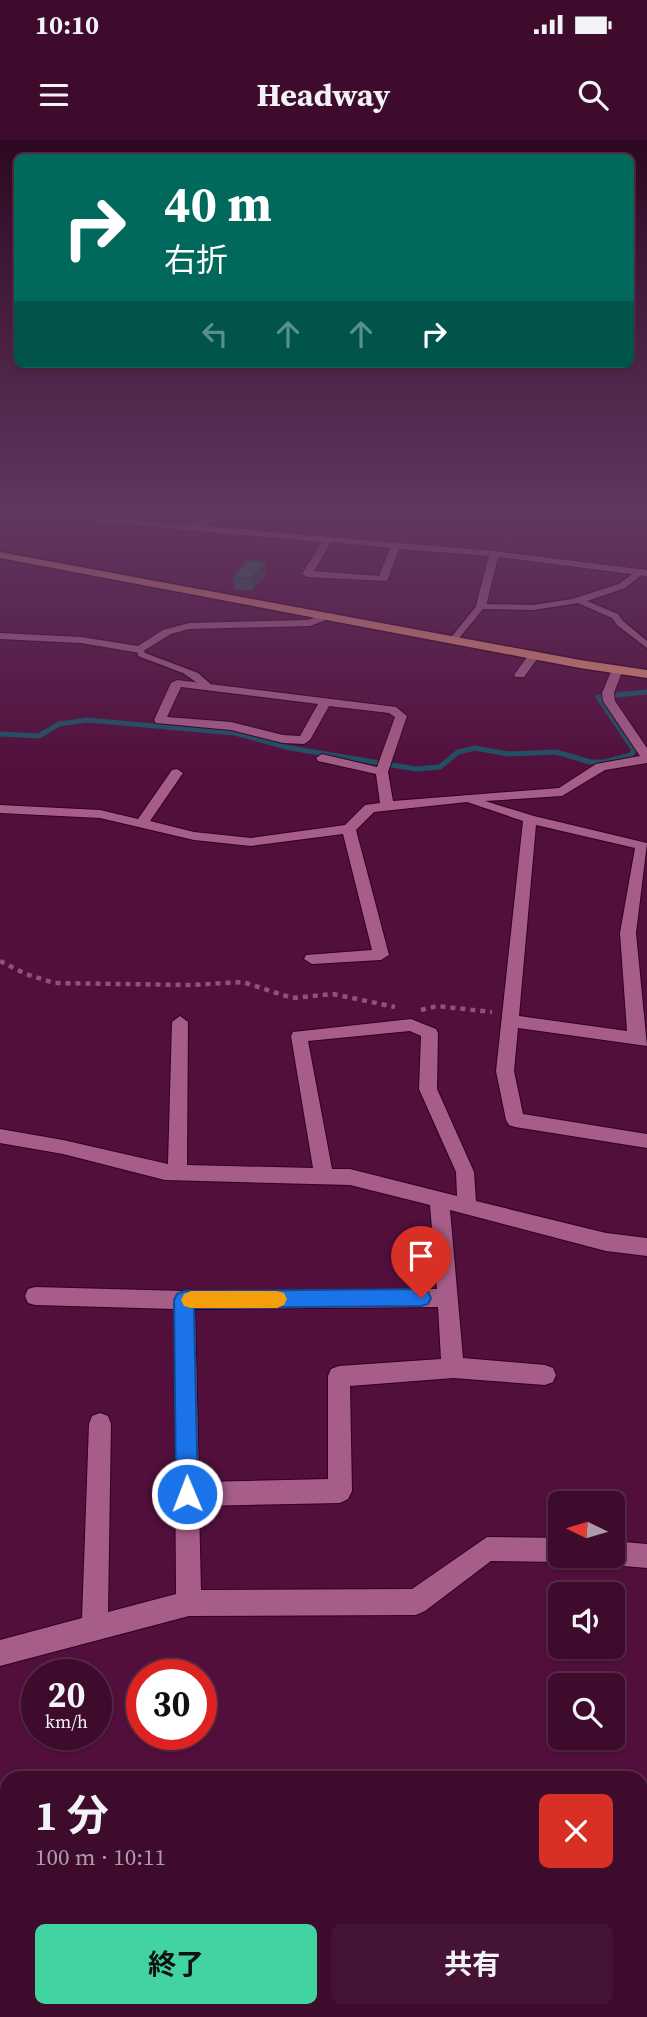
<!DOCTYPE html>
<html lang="ja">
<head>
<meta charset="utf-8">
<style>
  :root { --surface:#3e0b2c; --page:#451434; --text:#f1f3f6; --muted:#ad9ba9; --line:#572b48; --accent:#41d4a1 }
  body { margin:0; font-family:"Source Serif 4","Noto Sans JP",serif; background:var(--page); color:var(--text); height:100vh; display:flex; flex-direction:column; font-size:26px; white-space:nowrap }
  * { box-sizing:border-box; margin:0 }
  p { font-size:23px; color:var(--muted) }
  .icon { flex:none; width:38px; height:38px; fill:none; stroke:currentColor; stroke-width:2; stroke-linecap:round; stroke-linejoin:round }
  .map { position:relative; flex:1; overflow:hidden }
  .details { position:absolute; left:0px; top:1631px; width:648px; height:247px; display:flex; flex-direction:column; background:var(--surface); border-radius:21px 21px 0 0; box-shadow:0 2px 5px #0004,0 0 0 2px var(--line) }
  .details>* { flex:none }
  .guide { position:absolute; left:14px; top:14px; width:620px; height:214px; border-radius:10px; box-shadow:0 2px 5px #0004,0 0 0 2px var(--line); background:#00695c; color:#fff; overflow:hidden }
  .needle { width:46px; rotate:275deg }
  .fabs { position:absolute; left:548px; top:1351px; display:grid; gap:14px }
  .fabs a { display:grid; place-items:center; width:77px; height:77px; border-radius:10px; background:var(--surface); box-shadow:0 2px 5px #0004,0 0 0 2px var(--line); font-size:35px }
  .speed { position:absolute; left:21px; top:1519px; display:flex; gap:14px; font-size:35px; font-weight:700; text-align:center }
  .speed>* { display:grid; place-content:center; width:91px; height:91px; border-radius:50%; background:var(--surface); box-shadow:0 2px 5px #0004,0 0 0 2px var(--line); line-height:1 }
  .speed small { font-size:18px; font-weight:400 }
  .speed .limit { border:10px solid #d22; background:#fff; color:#111 }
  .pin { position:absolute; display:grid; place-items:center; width:60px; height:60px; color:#fff; margin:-72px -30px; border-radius:50% 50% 50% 0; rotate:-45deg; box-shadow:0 0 7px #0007 }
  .pin .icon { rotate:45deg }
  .me { position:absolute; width:77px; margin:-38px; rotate:359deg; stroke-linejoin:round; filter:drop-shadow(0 0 5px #0008) }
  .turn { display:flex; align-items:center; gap:24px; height:147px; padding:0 35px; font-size:32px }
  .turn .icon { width:91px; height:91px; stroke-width:2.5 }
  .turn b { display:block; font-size:49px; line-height:60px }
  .lanes { display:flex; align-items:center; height:66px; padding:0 35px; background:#0003; justify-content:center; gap:35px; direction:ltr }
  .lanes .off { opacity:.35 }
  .round { display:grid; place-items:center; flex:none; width:74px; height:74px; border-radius:10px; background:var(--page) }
  .summary { display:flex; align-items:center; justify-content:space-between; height:119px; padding:0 35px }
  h1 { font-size:42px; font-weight:700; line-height:52px }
  .cta { display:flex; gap:14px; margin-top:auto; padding:14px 35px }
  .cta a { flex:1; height:80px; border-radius:10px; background:var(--accent); color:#111; font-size:28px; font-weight:700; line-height:80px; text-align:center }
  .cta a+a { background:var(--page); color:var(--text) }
  .status { display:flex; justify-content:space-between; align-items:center; height:49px; padding:0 35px; background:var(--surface); direction:ltr }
  .status svg { height:19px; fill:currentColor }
  header { display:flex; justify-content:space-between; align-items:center; height:91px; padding:0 35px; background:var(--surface); font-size:32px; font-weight:700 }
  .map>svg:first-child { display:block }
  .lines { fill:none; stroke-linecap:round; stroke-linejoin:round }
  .stream { stroke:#1d5265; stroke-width:5 }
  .service-casing { stroke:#300020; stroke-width:3 }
  .minor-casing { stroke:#300020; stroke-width:2 }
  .trunk-casing { stroke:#300020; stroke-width:3 }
  .path { stroke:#8d5478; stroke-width:4.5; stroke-dasharray:5 5; stroke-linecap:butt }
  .service { fill:#a65d87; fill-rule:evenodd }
  .minor { fill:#a65d87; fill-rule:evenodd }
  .trunk { fill:#de8972; fill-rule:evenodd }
  .wall { fill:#17654b }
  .shaded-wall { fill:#13533d }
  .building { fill:#1b7657; stroke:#13533d; stroke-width:2 }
  .route { fill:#1a73e8; stroke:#114b97; stroke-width:2 }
  .slow { fill:#f59e0b }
</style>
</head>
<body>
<div class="status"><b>10:10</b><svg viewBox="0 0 49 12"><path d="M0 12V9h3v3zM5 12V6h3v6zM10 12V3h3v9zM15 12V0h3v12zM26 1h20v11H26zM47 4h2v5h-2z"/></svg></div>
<header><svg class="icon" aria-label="menu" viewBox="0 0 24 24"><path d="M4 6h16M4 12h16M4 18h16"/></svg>Headway<svg class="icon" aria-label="search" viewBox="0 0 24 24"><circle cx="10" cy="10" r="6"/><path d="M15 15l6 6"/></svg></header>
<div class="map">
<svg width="647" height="1877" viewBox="0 0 647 1877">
  <rect width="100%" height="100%" fill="#520f3b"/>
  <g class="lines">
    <path class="stream" d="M0,594l39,2 20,-12 28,-4 148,13 55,15 126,21 24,-2 18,-15 17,-4 33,6 48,-2 34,10h14l27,-7 3,-5 -36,-53 49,-5"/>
    <g class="service-casing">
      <g id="service">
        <path d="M638,430l7,2 -20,16 -38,13 31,13 5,7 24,20v7l-30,-23 -5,-7 -34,-15 -45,7 -50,-1 -27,33 -7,-2 29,-36 55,1 39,-6 47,-15z"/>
        <path d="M137,508h6l2,5 53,20 16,14 -8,2 -23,-16 -45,-17z"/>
      </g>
    </g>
    <g class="minor-casing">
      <g id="minor">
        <path d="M12,372h32l147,13 24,-13h10l-22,14 291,25 153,19v6l-149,-19 -12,49 -5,3 -5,-3 13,-50 -90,-7 -12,32 -80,-4 -5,-3 20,-32 -305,-27zM331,402l59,6 -11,28 -65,-5z"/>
        <path d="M327,473l4,1v4l-21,8 -121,3 -18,5 -31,19 -59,-10 -81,-4v-6l81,4 57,9 25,-16 26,-7 119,-3z"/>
        <path d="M530,513l10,2 -16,22h-8l-2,-2z"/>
        <path d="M613,527l10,2 -9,24 1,8 32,47v15l-42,7 -43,26 -77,5 49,15 113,27 -11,90 11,113 -129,-18 -4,43 9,43 124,20v14l-132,-21 -6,-2 -3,-5 -10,-49 27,-250 -56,-19 -93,10 -18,18 33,125 -8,5 -69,4 -8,-5 2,-4 66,-5 -29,-116 -92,12 -57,-6 -94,-22 -100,-5v-8l100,5 38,9 34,-49 5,-1 6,4 -33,48 44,11 57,6 94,-13 20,-20 15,-2 -4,-29 -58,-13 -2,-3 6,-4 55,13 18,-50 -6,-4 -60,-7 -19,34 -6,4 -21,-1 -52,-13 -75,-7 -2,-3 17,-37 6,-3 219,27 11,9 -19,56 5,29 166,-13 37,-24 44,-8 -37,-55 -1,-8zM181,547l137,17 -18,32 -17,-1 -52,-13 -64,-5zM536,685l99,23 -15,85 7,98 -108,-15z"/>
        <path d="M180,876l8,6 -1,143 126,3 -22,-132 2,-4 118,-13 25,10 2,4 -1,56 37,83 2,29 130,32 41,5v18l-41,-5 -156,-41 13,148 82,7 8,3 3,7 -3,7 -8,3 -92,-7 -103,8 2,105 -4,8 -8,4 -141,3 2,84 211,-1 75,-52 73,1v18h10l-10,6 -69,-1 -66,50 -9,4 -227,1 -189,50v-26l82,-22 7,-194 3,-8 8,-3 8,3 3,8 -3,188 68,-18 -2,-285 -139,-4 -7,-2 -3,-7 3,-7 7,-2 149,4 253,-2 -7,-84 -80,-20 -185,-5 -102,-26 -63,-11v-14l63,11 105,24 4,-142zM410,891l11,5 -2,53 37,83 1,24 -107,-27h-18l-24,-128zM438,1167l3,52 -102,7 -8,3 -3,7v103l-129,3 -4,-173z"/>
        <path d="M612,1401l35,3v24l-35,-3 -9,-3 -2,-6h11z"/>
      </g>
    </g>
    <g class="trunk-casing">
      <path id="trunk" d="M0,412l580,108 67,10v8l-67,-10 -580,-110z"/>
    </g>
    <g class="path">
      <path d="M0,821l26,13 28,9 137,2 52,-3 49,16 41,-4 62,13"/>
      <path d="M421,870l16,-4 55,6"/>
    </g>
    <use href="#service" class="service"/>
    <use href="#minor" class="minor"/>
    <use href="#trunk" class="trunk"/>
  </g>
  <path class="wall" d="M266,434l-14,17 -18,-2 -1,-12z"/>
  <path class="shaded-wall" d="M265,422l1,12 -14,17v-12z"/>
  <path class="building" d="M248,420l17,2 -13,17 -19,-2z"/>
  <linearGradient id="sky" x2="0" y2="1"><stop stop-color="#2d0820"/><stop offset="0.59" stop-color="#603760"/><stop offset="1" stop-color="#603760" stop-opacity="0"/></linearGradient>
  <rect width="647" height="634" fill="url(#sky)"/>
  <path class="route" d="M421,1149l7,3 3,6 -3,6 -7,2 -227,2 4,186 -3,8 -8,3 -8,-3 -3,-8 -2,-194 3,-6 7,-3z"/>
  <path class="slow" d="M191,1151h86l7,2 3,6 -3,6 -7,3h-86l-7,-2 -3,-6 3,-6z"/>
</svg>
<div class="fabs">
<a><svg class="needle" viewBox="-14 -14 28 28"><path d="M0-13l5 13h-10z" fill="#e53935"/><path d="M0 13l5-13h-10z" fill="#ad9ba9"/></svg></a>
<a><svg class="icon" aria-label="sound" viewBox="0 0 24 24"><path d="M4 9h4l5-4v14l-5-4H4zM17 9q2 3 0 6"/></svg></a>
<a><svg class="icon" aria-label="search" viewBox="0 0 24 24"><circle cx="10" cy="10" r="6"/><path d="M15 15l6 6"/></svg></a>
</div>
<div class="speed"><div>20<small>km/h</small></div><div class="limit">30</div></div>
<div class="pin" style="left:421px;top:1158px;background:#d93025"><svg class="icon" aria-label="arrive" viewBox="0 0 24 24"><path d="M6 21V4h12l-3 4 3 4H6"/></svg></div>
<svg class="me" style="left:187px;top:1354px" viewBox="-20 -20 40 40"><circle r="17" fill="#1a73e8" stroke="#fff" stroke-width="3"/><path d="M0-11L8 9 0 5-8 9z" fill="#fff"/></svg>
<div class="guide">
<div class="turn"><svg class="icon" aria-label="right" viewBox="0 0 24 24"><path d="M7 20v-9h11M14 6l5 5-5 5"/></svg><div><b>40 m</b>右折</div></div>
<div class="lanes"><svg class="icon off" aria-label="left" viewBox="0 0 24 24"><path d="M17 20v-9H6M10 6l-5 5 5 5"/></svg><svg class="icon off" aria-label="ahead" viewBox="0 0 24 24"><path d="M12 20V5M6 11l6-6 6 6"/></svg><svg class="icon off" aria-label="ahead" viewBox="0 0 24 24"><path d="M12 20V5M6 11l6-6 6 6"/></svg><svg class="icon" aria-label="right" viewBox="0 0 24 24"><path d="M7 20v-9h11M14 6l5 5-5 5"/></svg></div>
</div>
<section class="details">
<div class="summary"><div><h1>1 分</h1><p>100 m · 10:11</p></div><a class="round" style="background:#d93025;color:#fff"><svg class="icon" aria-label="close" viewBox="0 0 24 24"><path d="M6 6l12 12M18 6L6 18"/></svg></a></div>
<div class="cta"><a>終了</a><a>共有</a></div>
</section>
</div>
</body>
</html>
